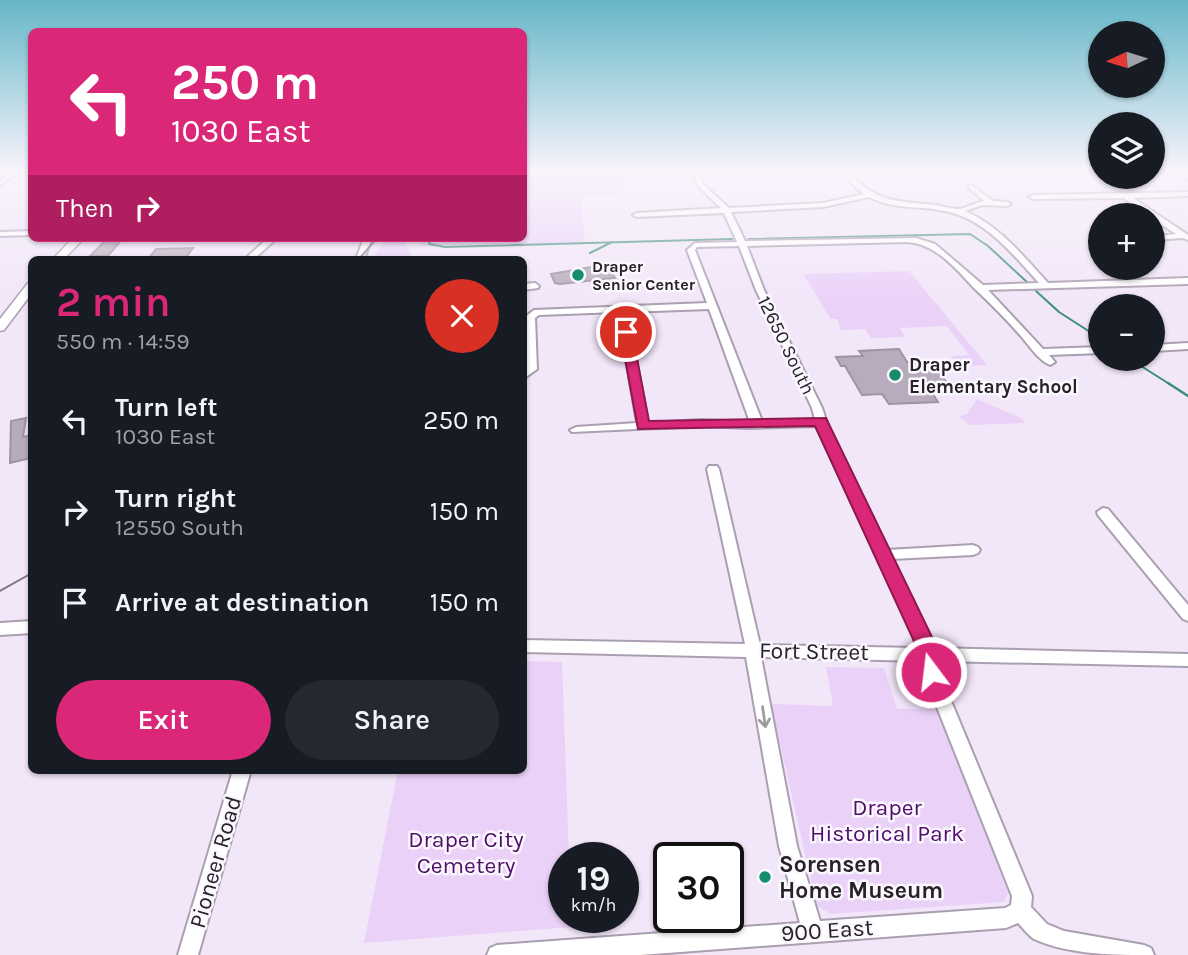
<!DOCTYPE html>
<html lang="en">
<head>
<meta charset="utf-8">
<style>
  :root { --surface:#171b24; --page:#242831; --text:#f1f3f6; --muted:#9ea1a6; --accent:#db2777 }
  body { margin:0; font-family:Karla,sans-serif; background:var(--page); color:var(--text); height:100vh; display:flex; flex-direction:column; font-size:26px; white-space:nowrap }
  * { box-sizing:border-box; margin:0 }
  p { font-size:23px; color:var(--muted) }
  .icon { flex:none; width:38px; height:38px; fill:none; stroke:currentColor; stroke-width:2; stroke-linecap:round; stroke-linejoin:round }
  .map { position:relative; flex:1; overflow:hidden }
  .panel { position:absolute; left:28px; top:256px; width:499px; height:518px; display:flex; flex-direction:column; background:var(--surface); border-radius:10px; box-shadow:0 2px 5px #0004 }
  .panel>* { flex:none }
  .guide { position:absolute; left:28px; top:28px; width:499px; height:214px; border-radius:10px; box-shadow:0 2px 5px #0004; background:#db2777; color:#fff; overflow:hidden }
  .needle { width:46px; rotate:266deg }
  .controls { position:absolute; left:1088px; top:21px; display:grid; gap:14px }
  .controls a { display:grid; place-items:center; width:77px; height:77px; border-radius:50%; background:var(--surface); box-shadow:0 2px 5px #0004; font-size:35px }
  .speed { position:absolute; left:548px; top:842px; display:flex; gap:14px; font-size:35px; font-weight:700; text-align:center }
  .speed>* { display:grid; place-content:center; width:91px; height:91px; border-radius:50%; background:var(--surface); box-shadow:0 2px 5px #0004; line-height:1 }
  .speed small { font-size:18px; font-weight:400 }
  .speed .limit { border:4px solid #111; border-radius:10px; background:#fff; color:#111 }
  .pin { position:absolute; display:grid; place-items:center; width:60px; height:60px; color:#fff; margin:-30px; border:4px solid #fff; border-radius:50%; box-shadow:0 2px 7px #0007 }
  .me { position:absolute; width:77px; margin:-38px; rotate:345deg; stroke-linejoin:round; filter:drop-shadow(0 0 5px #0008) }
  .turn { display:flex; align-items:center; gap:24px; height:147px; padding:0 28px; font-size:32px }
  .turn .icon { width:91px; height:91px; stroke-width:2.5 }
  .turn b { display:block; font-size:49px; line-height:60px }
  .then { display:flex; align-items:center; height:66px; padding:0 28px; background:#0003; gap:14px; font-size:26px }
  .round { display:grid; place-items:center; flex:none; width:74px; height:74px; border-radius:37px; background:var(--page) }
  .head { display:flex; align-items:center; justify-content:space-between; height:119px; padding:0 28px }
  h1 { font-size:42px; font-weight:600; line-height:52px; color:var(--accent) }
  .button { display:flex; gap:14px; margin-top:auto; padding:14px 28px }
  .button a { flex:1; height:80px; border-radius:42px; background:var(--accent); color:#fff; font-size:28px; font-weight:600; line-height:80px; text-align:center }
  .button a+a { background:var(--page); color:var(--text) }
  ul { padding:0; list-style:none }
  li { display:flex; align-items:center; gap:21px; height:91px; padding:0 28px }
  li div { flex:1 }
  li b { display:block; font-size:26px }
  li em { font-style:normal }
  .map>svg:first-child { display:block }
  .green { fill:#ead1f8 }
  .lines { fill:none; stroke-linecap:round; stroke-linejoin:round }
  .stream-far1 { stroke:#3a8d76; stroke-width:2 }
  .stream { stroke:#3a8d76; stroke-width:2.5 }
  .building { fill:#b7abbd; stroke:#9e93a4; stroke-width:2 }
  .minor-casing { stroke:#aa9fb0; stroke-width:4 }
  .major-casing { stroke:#aa9fb0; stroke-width:3 }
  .minor { fill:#fff; fill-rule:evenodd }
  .major { fill:#fff; fill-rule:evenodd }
  .tram { stroke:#7f7783; stroke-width:2 }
  .oneway { stroke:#9d9c9e }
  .route { fill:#db2777; stroke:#8e194d; stroke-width:2 }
  .poi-dot { fill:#178c6d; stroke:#fbf7fe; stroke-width:2.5 }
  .labels { text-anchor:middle; stroke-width:5; stroke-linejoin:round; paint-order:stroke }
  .far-poi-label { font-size:16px; font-weight:bold; fill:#262228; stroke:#fbf7fe; text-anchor:start }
  .street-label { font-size:19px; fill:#262228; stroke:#fbf7fe }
  .poi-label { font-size:19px; font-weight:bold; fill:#262228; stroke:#fbf7fe; text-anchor:start }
  .near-street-label { font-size:23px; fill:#262228; stroke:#fbf7fe }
  .near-park-label { font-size:23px; fill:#4f0d69; stroke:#fbf7fe }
  .near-poi-label { font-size:23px; font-weight:bold; fill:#262228; stroke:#fbf7fe; text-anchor:start }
</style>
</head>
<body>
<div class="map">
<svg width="1188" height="955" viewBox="0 0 1188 955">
  <rect width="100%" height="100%" fill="#f2e6f9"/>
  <g class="green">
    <path d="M523,172h97l6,22 -45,2 4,47 -66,4 -33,-2 -64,1 -3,-8h104z"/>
    <path d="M387,238h15l9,16 -1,5h-38z"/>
    <path d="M909,271l78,94 -27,1 -8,-10 17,-1 -22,-29 -47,2 5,9 -34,1 -6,-9 -24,1 -4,-11h-6l-28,-45z"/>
    <path d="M977,399l44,19 5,5 -56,2 -11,-8 8,-3z"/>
    <path d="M523,661l39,1 7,195 -5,1v59h7l1,10 -208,16 34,-173h125z"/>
    <path d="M826,667l58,1 13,41h40l71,184 -4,9 -173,12 -14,-8 -46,-202 62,2z"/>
  </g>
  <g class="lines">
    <g class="stream-far1">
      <path d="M430,238l-1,6 16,3 287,-8"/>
      <path d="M749,239l221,-5 18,12 40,37"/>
      <path d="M590,253l22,-11"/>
      <path d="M1036,291l23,21 42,27"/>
      <path d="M1130,359l41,26"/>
    </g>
    <path class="stream" d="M1168,383l20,13"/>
  </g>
  <g class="building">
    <path d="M123,238l-15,18h-18l17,-17z"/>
    <path d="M193,248l-8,11h-37l8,-10z"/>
    <path d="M603,265l6,1 7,6 -4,1 3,5 -55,6 -5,-1 -4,-9z"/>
    <path d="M899,349l8,13 23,-1 17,22 -21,1 12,18 -49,2 -7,-10 -20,1 -17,-29h-4l-5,-9 27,-1 -4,-5z"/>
    <path d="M26,418l-3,19 9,-2 -1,23 -21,5 1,-42z"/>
  </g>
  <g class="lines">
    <g class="minor-casing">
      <g id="minor">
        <path d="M12,172h7l-19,13v-5z"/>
        <path d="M692,172h6l6,13 25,23 94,-5 41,-9 -9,-7 -12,-15h6c26,31 49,29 86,33 7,1 16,4 22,4 9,0 18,-7 27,-8l-15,-13v-2l2,-1 22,16 14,1 4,2 -4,2 -25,-1 -17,6c35,15 58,45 83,72l140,-5v6l-200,6 55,59 58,-2v6l-52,2 6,7 -5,3c-12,-5 -21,-20 -30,-30 -14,-16 -30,-32 -45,-46 -18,-19 -39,-46 -69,-47l-159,4 17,44 58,118 8,24 57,118 86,-5 5,2 2,3 -2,3 -5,2 -81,4 39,80 2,9 255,6v12l-252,-5 3,11 93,224 -1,11 16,17 17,7 80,14 7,3 3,7c-39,0 -85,0 -120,-16 -6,-4 -11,-11 -16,-16l-12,5 -366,27h-153l3,-7 7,-3 303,-22 -21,-77 -33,-189 -223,-5v-12l222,4 -38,-175 2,-3h8l2,3 41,176 158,3 -3,-9 -99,-213 -67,2 -48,-2 -129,6 -2,-2 6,-3 61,-4 -19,-111 -79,3 -4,3 2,51 -14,10v-8l4,-3 -2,-51 9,-7 173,-7 -20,-53 8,-7 42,-1 -13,-29 -87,4 -4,-2 4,-2 84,-5 -22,-21zM869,197c22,12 47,9 70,13 44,6 72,42 100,73l-56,2 -48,-41 -19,-6 -171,3 -14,-29 92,-5zM739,246l17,44 56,118 3,11 -53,2 -67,-171 2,-3zM709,309l41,113 -49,-2 -53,3 -21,-111zM761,657l159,4 3,11 89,224 -1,9 -6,3 -185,13 -23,-75z"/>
        <path d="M1176,172l12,2v5l-11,-6z"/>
        <path d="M1188,192v4l-55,2 55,37v5l-5,-2 -30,2v-4l23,-2 -23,-15v-4h-5l-24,-17 -91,1 -4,-2 4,-2z"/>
        <path d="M32,231v4l-32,1v-4z"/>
        <path d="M268,238h9l-23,21h-9z"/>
        <path d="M364,238h8l-8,21h-8z"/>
        <path d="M535,283l4,3 -1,2 -15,2v-6z"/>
        <path d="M1188,343v6l-35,2v-6z"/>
        <path d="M1103,508l5,1 80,96v16l-5,-2 -85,-104 -1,-3z"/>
        <path d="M32,621v12l-32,2v-12z"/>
        <path d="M233,770h18l-53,185h-20z"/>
      </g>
    </g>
    <g class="major-casing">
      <g id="major">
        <path d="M73,238h11l-20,21h-11z"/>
        <path d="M32,282v11l-28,37 -4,1v-12l28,-36z"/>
      </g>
    </g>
    <use href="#minor" class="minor"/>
    <use href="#major" class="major"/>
    <g class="tram">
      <path d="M359,259l18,-21"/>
      <path d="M0,591l32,-18"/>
    </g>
  </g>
  <defs><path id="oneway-shaft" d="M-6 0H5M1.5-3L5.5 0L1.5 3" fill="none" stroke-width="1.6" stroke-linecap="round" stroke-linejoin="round" transform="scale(1.75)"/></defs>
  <use class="oneway" href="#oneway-shaft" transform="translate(764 717) rotate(82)"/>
  <linearGradient id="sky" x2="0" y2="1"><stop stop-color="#66b7c8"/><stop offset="0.56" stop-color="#f9f4fc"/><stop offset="1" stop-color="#f9f4fc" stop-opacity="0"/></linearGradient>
  <rect width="1188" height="306" fill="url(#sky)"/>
  <path class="route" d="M626,328l6,4 17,89 177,-3 107,221 9,33 -3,6 -8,3 -7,-3 -11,-39 -98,-213 -177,3 -18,-97z"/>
  <g class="poi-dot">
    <circle cx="578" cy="275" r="7"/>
    <circle cx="895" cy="375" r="7"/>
    <circle cx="765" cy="877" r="7"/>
  </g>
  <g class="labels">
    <g class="far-poi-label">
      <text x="592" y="272">Draper<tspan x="592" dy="18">Senior Center</tspan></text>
    </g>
    <g class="street-label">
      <text transform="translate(787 345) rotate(64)" y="7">12650 South</text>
    </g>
    <g class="poi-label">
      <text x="909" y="371">Draper<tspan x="909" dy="22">Elementary School</tspan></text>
    </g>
    <g class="near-street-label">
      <text transform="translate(814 651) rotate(1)" y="8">Fort Street</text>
      <text transform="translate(215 862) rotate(-74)" y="8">Pioneer Road</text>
      <text transform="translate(827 930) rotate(-4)" y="8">900 East</text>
    </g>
    <g class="near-park-label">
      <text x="887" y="815">Draper<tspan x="887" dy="26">Historical Park</tspan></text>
      <text x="466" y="847">Draper City<tspan x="466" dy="26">Cemetery</tspan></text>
    </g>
    <g class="near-poi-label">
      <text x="779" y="872">Sorensen<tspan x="779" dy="26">Home Museum</tspan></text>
    </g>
  </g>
</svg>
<div class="controls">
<a><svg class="needle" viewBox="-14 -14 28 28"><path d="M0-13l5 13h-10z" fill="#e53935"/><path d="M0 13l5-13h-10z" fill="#9ea1a6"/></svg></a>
<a><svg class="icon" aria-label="layers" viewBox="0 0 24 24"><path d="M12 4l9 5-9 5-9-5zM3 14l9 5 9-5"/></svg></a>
<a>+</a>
<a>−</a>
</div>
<div class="speed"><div>19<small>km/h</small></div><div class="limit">30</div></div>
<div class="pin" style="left:626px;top:332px;background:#d93025"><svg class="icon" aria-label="arrive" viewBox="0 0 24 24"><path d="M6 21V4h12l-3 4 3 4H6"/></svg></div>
<svg class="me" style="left:931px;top:672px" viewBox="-20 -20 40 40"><circle r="17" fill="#db2777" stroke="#fff" stroke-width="3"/><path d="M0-11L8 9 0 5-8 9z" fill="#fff"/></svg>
<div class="guide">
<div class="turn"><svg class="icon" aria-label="left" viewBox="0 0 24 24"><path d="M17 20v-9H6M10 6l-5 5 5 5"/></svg><div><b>250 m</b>1030 East</div></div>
<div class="then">Then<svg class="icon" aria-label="right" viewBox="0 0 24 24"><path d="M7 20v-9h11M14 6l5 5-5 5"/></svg></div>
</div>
<section class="panel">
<div class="head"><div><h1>2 min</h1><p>550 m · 14:59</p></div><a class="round" style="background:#d93025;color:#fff"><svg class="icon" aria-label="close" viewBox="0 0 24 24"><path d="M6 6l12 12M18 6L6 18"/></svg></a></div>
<ul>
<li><svg class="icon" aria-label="left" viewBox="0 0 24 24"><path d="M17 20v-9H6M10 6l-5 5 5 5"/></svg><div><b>Turn left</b><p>1030 East</p></div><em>250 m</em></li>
<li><svg class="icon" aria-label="right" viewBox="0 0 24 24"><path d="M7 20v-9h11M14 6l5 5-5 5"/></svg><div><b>Turn right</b><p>12550 South</p></div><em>150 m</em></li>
<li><svg class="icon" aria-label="arrive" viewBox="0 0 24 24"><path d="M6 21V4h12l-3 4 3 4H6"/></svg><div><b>Arrive at destination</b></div><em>150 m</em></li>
</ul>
<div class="button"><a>Exit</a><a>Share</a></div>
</section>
</div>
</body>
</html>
